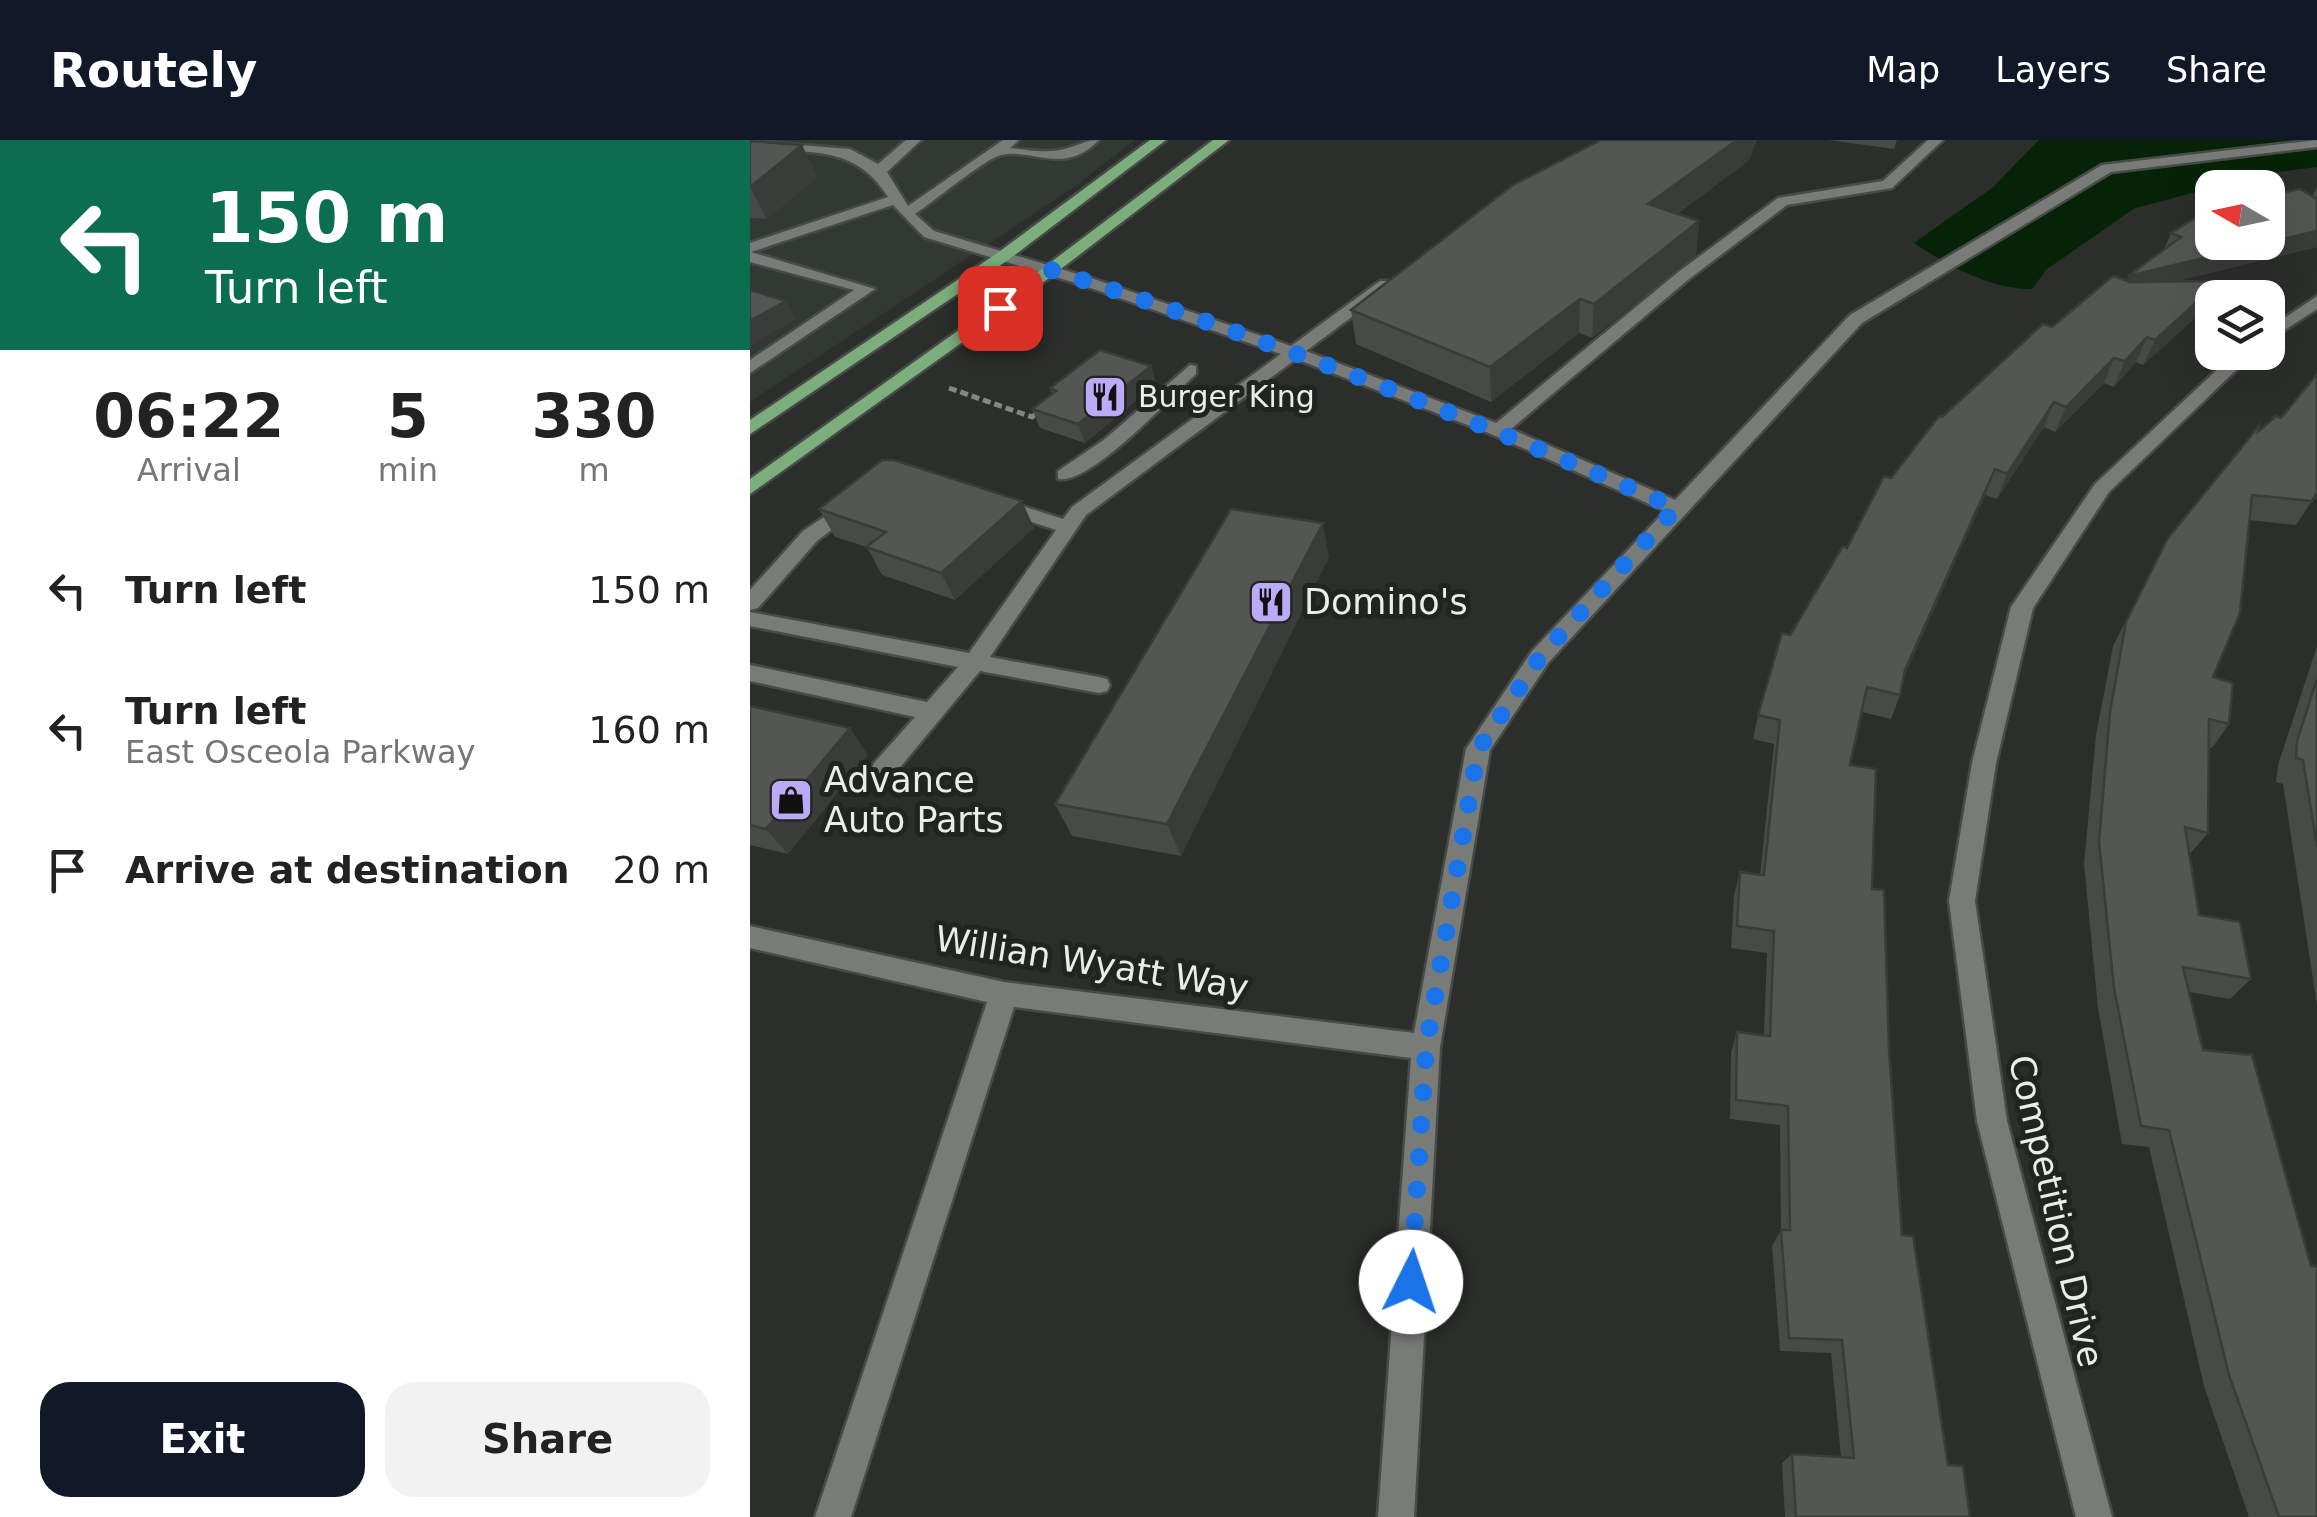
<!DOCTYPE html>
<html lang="en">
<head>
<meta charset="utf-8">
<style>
  :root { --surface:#fff; --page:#f2f2f2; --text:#222; --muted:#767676; --accent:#111827 }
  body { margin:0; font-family:"DejaVu Sans",sans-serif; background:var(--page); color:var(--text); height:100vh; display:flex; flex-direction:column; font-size:38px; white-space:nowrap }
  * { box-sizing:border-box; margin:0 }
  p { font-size:32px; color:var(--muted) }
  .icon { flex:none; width:55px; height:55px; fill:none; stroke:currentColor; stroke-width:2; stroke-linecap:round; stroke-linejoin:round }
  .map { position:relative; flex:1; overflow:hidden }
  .side { display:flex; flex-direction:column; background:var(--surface); width:750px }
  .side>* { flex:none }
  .guide { background:#0b6e4f; color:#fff; overflow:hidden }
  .needle { width:65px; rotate:279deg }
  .buttons { position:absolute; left:1445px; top:30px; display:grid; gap:20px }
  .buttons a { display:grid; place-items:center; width:90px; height:90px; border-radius:20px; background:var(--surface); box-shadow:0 10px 40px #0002; font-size:50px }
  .pin { position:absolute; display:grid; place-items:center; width:85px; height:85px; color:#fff; margin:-42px; border-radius:20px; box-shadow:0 5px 15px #0006 }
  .me { position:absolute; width:110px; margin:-55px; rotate:4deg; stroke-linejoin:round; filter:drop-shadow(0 0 8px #0008) }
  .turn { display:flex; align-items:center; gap:35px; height:210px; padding:0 40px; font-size:45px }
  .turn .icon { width:130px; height:130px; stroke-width:2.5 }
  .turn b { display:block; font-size:70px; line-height:85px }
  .eta { display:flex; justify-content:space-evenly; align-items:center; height:170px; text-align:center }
  .eta b { font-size:60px; font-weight:700; line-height:70px }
  .cta { display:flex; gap:20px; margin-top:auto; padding:20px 40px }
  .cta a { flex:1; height:115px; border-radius:30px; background:var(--accent); color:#fff; font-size:40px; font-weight:700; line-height:115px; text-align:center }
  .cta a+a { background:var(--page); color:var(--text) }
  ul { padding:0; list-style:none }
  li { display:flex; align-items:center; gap:30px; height:140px; padding:0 40px }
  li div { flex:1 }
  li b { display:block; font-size:38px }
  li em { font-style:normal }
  header { display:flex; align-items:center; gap:60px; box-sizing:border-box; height:140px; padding:0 50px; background:var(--accent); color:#fff }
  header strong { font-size:48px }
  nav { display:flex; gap:55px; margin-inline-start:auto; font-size:35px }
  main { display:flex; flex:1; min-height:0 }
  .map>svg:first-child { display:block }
  .built { fill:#323932 }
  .water { fill:#062308 }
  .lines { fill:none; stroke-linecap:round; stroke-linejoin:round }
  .minor-casing { stroke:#484a48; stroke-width:5 }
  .major-casing { stroke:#484a48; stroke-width:5 }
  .path { stroke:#848784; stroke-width:5; stroke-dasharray:8 4; stroke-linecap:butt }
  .minor { fill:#787b78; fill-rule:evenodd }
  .major { fill:#7cae7d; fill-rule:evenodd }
  .wall { fill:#474a47 }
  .shaded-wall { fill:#3a3c3a }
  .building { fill:#535653; stroke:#3a3c3a; stroke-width:2.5 }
  .route { stroke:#1a73e8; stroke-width:18; stroke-dasharray:0 32.4 }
  .labels { text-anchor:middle; stroke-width:10; stroke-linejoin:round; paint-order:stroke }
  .far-poi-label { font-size:30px; fill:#ebedeb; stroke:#222422; text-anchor:start }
  .poi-label { font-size:35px; fill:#ebedeb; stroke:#222422; text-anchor:start }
  .street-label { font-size:35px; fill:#ebedeb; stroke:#222422 }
</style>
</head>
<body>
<header>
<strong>Routely</strong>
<nav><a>Map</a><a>Layers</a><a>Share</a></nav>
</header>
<main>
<section class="side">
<div class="guide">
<div class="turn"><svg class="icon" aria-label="left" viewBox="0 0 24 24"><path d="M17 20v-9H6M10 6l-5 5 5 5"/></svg><div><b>150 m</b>Turn left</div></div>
</div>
<div class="eta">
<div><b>06:22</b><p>Arrival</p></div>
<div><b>5</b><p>min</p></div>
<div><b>330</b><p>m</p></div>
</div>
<ul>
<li><svg class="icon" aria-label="left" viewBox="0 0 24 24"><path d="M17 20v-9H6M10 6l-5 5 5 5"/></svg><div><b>Turn left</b></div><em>150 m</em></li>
<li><svg class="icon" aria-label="left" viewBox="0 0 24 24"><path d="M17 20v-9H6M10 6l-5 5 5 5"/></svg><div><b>Turn left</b><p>East Osceola Parkway</p></div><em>160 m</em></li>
<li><svg class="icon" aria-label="arrive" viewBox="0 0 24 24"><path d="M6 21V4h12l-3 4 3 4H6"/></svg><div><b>Arrive at destination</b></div><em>20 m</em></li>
</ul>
<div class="cta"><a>Exit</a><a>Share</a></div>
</section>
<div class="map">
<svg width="1567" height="1377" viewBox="0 0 1567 1377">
  <rect width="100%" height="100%" fill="#2b2e2b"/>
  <path class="built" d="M0,0h385l-61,47 -324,215z"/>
  <path class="water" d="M1289,0h278v27l-48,6 -134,35 -88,61 -15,20c-40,1 -85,-24 -118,-46l78,-55z"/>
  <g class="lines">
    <g class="minor-casing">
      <g id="minor">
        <path d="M156,0h15l-34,32 21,34 95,-66h16l-9,8c18,2 40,6 58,0 12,-3 17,-8 31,-8 -35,36 -65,8 -98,15 -15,3 -69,48 -86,59l19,17 160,48 197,67 89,-65h12v6l-86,64 190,72 181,-150 101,-75 105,-17 45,-41h15l-51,48 -105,17 -98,74 -178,150 164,71 175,-185 252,-150 215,-25v7l-206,25 -249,151 -314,340 -58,87 -50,297 -26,470h-36l33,-459 -397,-51 -163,510h-36l172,-515 -237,-54v-22l254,56 410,51 52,-284 66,-98 133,-140 -174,-77 -195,-75 -210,156 -96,142 109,20 8,2 3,6 -3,6 -8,2 -119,-22 -88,106h-18l-3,-7 3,-7 41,-46 -165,-36v-16l177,37 31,-35 -208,-41v-14l219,41 87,-123 -66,-22v-8l7,-2 66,21 9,-12 209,-153 -199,-69 -158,-48 -31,-32 -142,47 124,37 -125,84v-13l104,-70 -104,-28v-19l138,-46c-34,-54 -80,-43 -138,-48v-8l100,8 28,15z"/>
        <path d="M1567,156v13l-49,32v-12z"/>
        <path d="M1486,212h19l-146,140 -76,116 -37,155 -21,138 32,220 105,396h-36l-99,-396 -28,-220 23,-138 39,-156 84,-123z"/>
        <path d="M440,225l6,1v8c-25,23 -105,111 -138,105v-8l47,-32z"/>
        <path d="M104,357l10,6 -3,4 -44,34 -59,67 -8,2v-20l53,-59z"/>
      </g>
    </g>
    <g class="major-casing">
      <g id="major">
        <path d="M400,0h16l-158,120 -258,174v-14l246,-166z"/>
        <path d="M463,0h16l-223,171 -256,183v-15l244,-174z"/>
      </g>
    </g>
    <path class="path" d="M199,248l83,29 8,-6"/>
    <use href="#minor" class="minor"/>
    <use href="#major" class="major"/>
  </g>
  <g class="wall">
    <path d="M851,0h156l-9,21 -71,53 22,7 -3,34 -104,83 -13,-5 -88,69 -135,-58 -5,-34z"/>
    <path d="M1078,0h69l-3,9z"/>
    <path d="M0,1l52,4 15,32 -50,42 -17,-1z"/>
    <path d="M1567,47v60l-145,35 48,-1 -12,25 -65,59 -7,-3 -22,25 -10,-4 -49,49 -11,-5 -47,72 -12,-4 -82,183 -3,17 -9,24 -29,-7 -12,53 22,124 17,160 13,186 46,230 22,52h-185l-3,-54 10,-9 49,3 -10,-104 -51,-2 -8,-105 9,-16 -1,-105 -50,-6 1,-67 6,-20 27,3 3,-82 -36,-5 3,-53 6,-23 20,3 14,-131 -21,-5 5,-24 32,-80 101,-157 51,-61 110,-90 74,-46 38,-31 7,-17 141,-37z"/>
    <path d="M401,226l5,18 -71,59 -45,-15 -8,-19 20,-15 -2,-6z"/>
    <path d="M1531,278l36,79 -7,7 -14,21 -47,-5 -36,157 16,47 -17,24 -4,-1v86l-19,22 10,60 52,64 -21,20 -41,-7 128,525h-68l-45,-131 -55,-239 -27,-3 -24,-136 -14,-144 12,-129 17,-89 55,-108 90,-106z"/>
    <path d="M69,369l215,19 -79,72 -73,-25 -15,-28 -32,-10z"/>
    <path d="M579,417l-148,299 -109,-20 -17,-32z"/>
    <path d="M1567,506v359l-34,-221 -7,-2 2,-17z"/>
    <path d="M0,566l118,49 -80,99 -38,-9z"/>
  </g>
  <g class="shaded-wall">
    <path d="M987,0h20l-9,21 -103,76 3,-33z"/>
    <path d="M52,5l15,32 -50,42 -17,-32z"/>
    <path d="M949,81l-3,34 -104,83 2,-34z"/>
    <path d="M1567,91v16l-196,47 7,-18z"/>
    <path d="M1470,141l-12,25 -65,59 12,-25z"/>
    <path d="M830,159l-1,34 -88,69 -1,-35z"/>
    <path d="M36,161l10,18 -46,27v-25z"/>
    <path d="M1397,197l-11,25 -22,25 11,-26z"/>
    <path d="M1364,218l-10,25 -49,49 11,-25z"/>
    <path d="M401,226l5,18 -71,59 -7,-19z"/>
    <path d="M1304,262l-10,25 -47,72 10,-25z"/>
    <path d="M1245,329l-10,26 -89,200 9,-25z"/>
    <path d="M272,361l12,27 -79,72 -14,-27z"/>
    <path d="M573,383l6,34 -148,299 -14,-32z"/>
    <path d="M100,588l18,27 -80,99 -22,-25z"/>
  </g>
  <g class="building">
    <path d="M851,0h136l-89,64 51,17 -105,83 -14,-5 -90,68 -139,-57 162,-125z"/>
    <path d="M0,1l52,4 -52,42z"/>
    <path d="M1550,49l17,10v32l-189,45 53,-39 -10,-4 37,-23 4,-1v33h56v-46z"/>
    <path d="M1363,136l17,6 90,-1 -65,59 -8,-3 -22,24 -11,-3 -48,49 -12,-5 -47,72 -12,-5 -90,201 -5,25 -33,-8 -17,78 26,4 -4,120 12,1 5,159 13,186 11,1 35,229 15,1 7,51h-174l-4,-63 62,4 -12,-118 -53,-2 -8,-108h9l-2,-124 -52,-6 1,-68 33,4 4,-105 -37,-5 3,-54 24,3 16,-155 -22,-5 24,-82 8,2 53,-89 4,2 37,-72 7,2 48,-62 3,1 101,-93 9,3z"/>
    <path d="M0,150l36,11 -36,20z"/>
    <path d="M350,210l51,16 -73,58 -46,-15 24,-18 -6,-3z"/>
    <path d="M1567,234v119l-5,8 -60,-6 -12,118 -27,64 20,6 -4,41 -20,-5 -1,114 -23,-6 14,88 41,7 11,57 -68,-12 20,83 49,5 59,211h6v251h-38l-50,-142 -60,-245 -28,-4 -27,-138 -15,-146 11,-130 16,-90 42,-84 91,-112 -1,6 18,-16 5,2z"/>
    <path d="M132,320h12l128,41 -81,72 -75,-26 20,-15 -67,-23z"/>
    <path d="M481,369l92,14 -156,301 -112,-20z"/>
    <path d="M1567,539v167l-14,-86 -7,-2 1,-17z"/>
    <path d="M0,566l100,22 -84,101 -16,-4z"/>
  </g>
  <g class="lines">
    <path class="route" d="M250,168l51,-38c213,67 421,148 625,238l-136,149 -62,93 -52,298 -15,234"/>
  </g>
  <defs>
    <g id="restaurant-square" transform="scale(2.25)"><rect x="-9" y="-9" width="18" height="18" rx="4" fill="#bbaaf6" stroke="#222422"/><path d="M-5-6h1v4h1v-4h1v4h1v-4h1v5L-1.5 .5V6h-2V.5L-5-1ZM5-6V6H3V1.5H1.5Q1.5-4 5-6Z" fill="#111"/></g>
    <g id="shop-square" transform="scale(2.25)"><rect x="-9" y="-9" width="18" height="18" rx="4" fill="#bbaaf6" stroke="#222422"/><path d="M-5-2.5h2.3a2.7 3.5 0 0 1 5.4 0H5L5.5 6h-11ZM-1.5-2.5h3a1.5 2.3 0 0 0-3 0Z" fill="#111"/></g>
  </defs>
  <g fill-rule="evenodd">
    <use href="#restaurant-square" x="355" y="257"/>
    <use href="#restaurant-square" x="521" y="462"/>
    <use href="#shop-square" x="41" y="660"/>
  </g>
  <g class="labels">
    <g class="far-poi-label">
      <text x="388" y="267">Burger King</text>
    </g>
    <g class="poi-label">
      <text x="554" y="474">Domino's</text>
      <text x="74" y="652">Advance<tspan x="74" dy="40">Auto Parts</tspan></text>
    </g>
    <g class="street-label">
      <text transform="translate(342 823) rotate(9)" y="12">Willian Wyatt Way</text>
      <text transform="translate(1306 1071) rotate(77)" y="12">Competition Drive</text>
    </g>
  </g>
</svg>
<div class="buttons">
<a><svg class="needle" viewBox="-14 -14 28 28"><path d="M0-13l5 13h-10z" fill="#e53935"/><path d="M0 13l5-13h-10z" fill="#767676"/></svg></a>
<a><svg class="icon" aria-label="layers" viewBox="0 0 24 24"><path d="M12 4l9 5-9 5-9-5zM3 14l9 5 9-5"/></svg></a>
</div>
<div class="pin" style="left:250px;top:168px;background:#d93025"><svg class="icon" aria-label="arrive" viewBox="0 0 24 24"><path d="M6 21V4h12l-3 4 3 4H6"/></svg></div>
<svg class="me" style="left:661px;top:1142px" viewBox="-20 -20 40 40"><circle r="19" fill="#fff"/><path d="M0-13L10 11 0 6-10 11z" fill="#1a73e8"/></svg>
</div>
</main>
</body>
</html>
